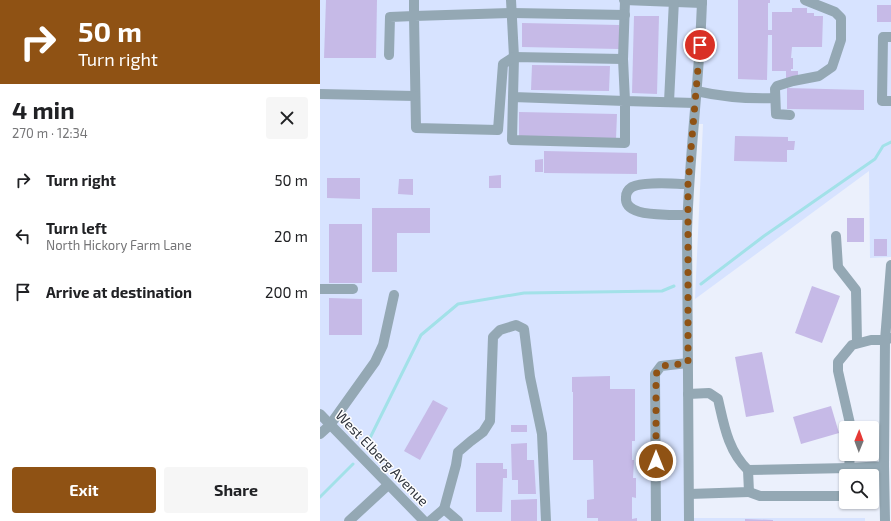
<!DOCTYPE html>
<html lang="en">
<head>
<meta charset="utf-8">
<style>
  :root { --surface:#fff; --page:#f6f6f6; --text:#202124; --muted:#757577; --accent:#8f5214 }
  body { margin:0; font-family:"Exo 2",sans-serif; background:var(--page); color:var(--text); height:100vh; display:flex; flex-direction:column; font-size:15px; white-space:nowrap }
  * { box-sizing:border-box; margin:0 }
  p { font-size:13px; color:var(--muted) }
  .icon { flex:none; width:22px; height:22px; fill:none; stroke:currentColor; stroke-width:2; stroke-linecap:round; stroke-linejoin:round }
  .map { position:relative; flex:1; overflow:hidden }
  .side { display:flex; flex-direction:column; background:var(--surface); width:320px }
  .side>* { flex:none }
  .guide { background:#8f5214; color:#fff; overflow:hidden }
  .needle { width:26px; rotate:1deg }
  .controls { position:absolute; left:519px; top:421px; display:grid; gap:8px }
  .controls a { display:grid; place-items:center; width:40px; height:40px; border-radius:4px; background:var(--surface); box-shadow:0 1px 3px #0004; font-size:20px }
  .pin { position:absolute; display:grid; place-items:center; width:34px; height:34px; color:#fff; margin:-17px; border:2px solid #fff; border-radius:50%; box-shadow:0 1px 4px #0007 }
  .me { position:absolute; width:44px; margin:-22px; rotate:0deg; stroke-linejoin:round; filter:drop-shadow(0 0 3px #0008) }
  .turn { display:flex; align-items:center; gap:14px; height:84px; padding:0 12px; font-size:18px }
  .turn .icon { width:52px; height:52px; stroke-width:2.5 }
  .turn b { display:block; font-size:28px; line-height:34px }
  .round { display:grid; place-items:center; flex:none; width:42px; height:42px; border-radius:4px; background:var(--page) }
  .overview { display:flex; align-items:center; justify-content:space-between; height:68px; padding:0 12px }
  h1 { font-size:24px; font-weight:700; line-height:30px }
  .action { display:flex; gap:8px; margin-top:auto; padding:8px 12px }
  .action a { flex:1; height:46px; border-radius:4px; background:var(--accent); color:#fff; font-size:16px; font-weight:700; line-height:46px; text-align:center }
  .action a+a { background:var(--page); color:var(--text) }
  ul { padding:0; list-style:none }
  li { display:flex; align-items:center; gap:12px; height:56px; padding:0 12px }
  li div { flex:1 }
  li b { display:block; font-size:15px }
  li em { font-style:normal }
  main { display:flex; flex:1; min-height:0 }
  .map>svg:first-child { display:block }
  .built { fill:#d7e3ff }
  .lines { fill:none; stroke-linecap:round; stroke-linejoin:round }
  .stream { stroke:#a2e1e8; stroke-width:3 }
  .building { fill:#c6bae7 }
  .minor { stroke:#94a8b4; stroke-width:10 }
  .route { stroke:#8f5214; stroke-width:7; stroke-dasharray:0 12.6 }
  .labels { text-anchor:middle; stroke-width:3; stroke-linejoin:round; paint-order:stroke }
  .street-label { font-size:14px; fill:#2d323c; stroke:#fefefe }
</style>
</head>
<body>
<main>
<section class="side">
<div class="guide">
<div class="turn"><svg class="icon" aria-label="right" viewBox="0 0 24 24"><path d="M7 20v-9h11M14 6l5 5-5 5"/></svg><div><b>50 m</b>Turn right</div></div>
</div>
<div class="overview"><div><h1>4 min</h1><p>270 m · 12:34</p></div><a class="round"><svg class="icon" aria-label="close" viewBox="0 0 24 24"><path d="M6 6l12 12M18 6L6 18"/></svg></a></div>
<ul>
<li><svg class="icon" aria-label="right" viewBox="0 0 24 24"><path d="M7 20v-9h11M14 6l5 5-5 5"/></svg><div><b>Turn right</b></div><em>50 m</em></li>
<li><svg class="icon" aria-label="left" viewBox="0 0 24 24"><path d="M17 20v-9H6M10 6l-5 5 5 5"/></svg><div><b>Turn left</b><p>North Hickory Farm Lane</p></div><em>20 m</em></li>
<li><svg class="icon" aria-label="arrive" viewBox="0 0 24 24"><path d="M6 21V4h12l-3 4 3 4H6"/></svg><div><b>Arrive at destination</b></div><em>200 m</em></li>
</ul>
<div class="action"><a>Exit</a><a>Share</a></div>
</section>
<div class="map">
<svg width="571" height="521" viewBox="0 0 571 521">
  <rect width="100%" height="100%" fill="#ebf0fc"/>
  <path class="built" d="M0,0h571v257l-21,1 -1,-87 -174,128 8,-175h-10l-4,394h176v3h-545z"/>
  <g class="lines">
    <g class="stream">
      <path d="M381,284l63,-48 111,-77 8,-13 8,-4"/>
      <path d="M47,444l54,-109 37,-31 66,-11 138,-2 12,-5"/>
      <path d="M0,497l33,-33"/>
    </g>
  </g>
  <g class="building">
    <path d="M6,0h51l-1,58h-52z"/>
    <path d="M418,0h32v3h-2v27h4v-18h20v-4h15v5h7v3h9l-1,31h-30l-1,11h2v11h-2v2h7v8l-12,-1v-7h-14v-36h-4l-1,45 -29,-1z"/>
    <rect x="557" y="5" width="14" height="17"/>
    <path d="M314,16h25l-2,78 -25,-1z"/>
    <path d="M202,23l97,2v24l-97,-2z"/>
    <path d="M212,65l78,1 -1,25 -78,-1z"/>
    <path d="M467,88l77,2v20l-77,-1z"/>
    <path d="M199,112l98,2 -1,25 -97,-2z"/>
    <path d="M415,136l53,1v4h7l-1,9h-7v12l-53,-1z"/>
    <path d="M224,151l93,2v21l-93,-1z"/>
    <path d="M223,159v13h-8v-12z"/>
    <path d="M181,175v13h-12v-12z"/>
    <path d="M7,178h33v21l-33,-1z"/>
    <path d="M79,179h14v16l-15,-1z"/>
    <path d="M52,208h58v25h-33v39h-25z"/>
    <rect x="527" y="218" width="17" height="24"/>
    <rect x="9" y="224" width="33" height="59"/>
    <rect x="554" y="239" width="13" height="17"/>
    <path d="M492,286l28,10 -18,47 -27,-10z"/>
    <path d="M9,298l33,1v36h-33z"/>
    <path d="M442,352l12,60 -28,5 -11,-60z"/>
    <path d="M290,376v13h25v52h-3v19h2l-1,18h3v20l-4,-1v22l5,-1v3h-39v-3h-11v-18l7,-1 -1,-39h-20v-68h-1v-15z"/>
    <path d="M113,400l15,8 -28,52 -16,-9z"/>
    <path d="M511,406l8,27 -38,11 -8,-27z"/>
    <rect x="191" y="425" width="16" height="7"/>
    <path d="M207,443v17h7l2,34h-18v-14h-6l-1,-36z"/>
    <path d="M156,463h27v6h4v9h-4l-1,34h-26z"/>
    <path d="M217,499v22h-26v-21z"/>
    <path d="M425,519l28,1v1h-28z"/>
  </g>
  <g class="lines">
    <g class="minor">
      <path d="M191,0l3,57 -1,40 112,4v42l-113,-3 1,-43"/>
      <path d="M304,0l78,3"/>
      <path d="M305,1l-2,58 2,42 70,2"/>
      <path d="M571,37h-8l-1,64h9"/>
      <path d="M69,55l1,-38 24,-1v-16"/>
      <path d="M303,59l-109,-2 -11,7 -5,66 -82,-2 -2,-112 98,-3 113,2"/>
      <path d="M376,91c27,6 52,8 79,7"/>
      <path d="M0,94l95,2"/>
      <path d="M349,102l5,-102"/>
      <path d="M470,115l-14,-1 -1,-25 2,-3 16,-5 26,-5 13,-9 9,-27v-22l-6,-6 -30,-12"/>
      <path d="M367,215c-5,0 -10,0 -15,0 -13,-1 -48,1 -46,-18 0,-4 3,-8 6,-10 12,-6 43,-3 56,-3"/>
      <path d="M516,236l2,31 18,23 1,53"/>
      <path d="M571,265l-6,75 6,-2"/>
      <path d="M0,289h33"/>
      <path d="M368,394l21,-1 9,6c6,26 10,52 30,71l1,22 -60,2"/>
      <path d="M0,414l104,107"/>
      <path d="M0,434l10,-9 45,-63 8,-17 11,-50"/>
      <path d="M530,454l-1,14 35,-2 1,-126h-14l-19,5 -14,17v9l13,57"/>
      <path d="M564,466l1,55"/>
      <path d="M428,470l101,-2 1,8"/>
      <path d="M429,492l11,4h84l2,-2"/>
      <path d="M124,509l12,-44 2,-13 13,-11 12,-9 7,-11 3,-84 7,-7 16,-5 8,4 6,48 12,57 4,87"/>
      <path d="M29,521l39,-36"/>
      <path d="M110,521l14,-12 14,12"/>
      <path d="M336,521l-1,-147 6,-8 27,-3"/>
      <path d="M369,521l-2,-289c2,-78 13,-155 15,-232"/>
    </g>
  </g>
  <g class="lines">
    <path class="route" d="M336,461v-87l5,-8 27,-3v-179l12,-139"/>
  </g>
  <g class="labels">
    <g class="street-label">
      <text transform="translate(62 458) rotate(46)" y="5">West Elberg Avenue</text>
    </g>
  </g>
</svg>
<div class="controls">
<a><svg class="needle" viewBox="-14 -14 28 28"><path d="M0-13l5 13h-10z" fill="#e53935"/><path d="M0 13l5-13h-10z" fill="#757577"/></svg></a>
<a><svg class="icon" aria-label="search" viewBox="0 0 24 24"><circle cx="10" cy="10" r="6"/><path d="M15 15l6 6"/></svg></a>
</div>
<div class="pin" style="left:380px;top:45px;background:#d93025"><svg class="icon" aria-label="arrive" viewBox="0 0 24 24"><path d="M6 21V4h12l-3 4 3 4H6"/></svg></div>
<svg class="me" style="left:336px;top:461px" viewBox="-20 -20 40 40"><circle r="17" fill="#8f5214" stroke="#fff" stroke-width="3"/><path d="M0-11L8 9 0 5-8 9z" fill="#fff"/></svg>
</div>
</main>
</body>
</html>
